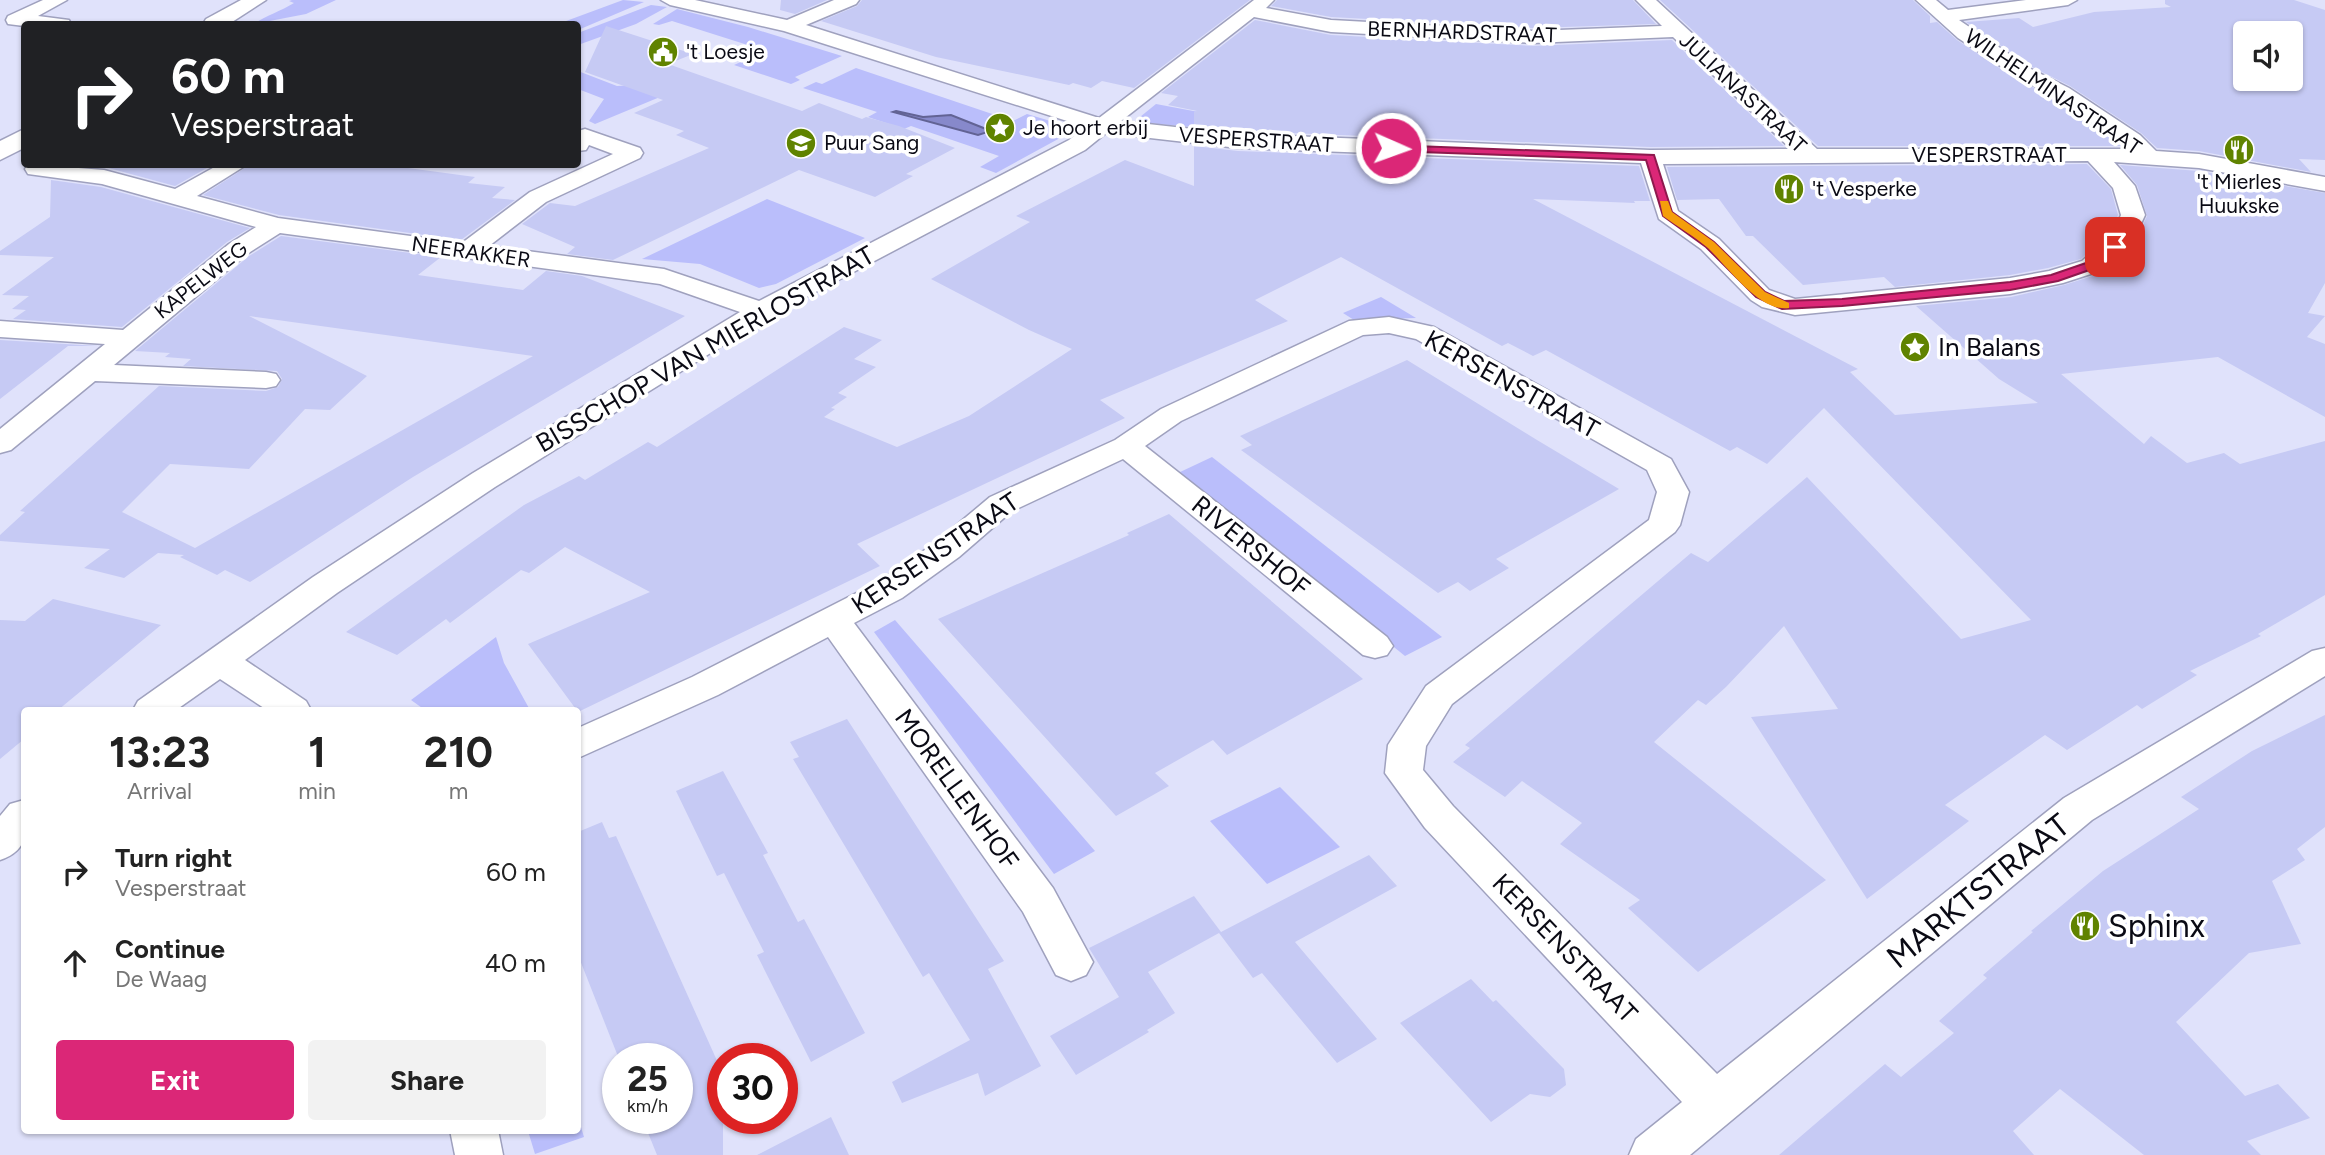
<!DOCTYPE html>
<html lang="en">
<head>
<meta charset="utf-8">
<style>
  :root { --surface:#fff; --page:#f2f2f2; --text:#222; --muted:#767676; --accent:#db2777 }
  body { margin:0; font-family:Figtree,sans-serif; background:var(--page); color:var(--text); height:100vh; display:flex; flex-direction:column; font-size:26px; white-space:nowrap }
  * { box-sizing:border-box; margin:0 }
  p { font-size:23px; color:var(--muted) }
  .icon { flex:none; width:38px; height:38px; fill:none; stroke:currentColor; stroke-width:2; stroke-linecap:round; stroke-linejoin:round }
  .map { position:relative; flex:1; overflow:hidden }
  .sheet { position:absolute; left:21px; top:707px; width:560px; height:427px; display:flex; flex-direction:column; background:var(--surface); border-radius:7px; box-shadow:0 2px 5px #0004 }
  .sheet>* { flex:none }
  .hud { position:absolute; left:21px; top:21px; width:560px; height:147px; border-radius:7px; box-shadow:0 2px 5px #0004; background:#202124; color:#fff; overflow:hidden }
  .controls { position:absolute; left:2233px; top:21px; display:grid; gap:14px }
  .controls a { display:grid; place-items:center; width:70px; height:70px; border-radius:7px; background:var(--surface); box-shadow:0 2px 5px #0004; font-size:35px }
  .speed { position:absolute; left:602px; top:1043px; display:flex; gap:14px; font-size:35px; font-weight:700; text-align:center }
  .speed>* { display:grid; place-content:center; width:91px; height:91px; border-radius:50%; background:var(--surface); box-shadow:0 2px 5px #0004; line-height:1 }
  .speed small { font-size:18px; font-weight:400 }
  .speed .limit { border:10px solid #d22; background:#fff; color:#111 }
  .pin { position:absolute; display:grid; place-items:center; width:60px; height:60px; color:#fff; margin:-30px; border-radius:14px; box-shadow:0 4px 10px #0006 }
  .me { position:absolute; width:77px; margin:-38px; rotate:92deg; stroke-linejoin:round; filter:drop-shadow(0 0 5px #0008) }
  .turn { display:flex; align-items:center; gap:24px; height:147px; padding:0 35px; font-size:32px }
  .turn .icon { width:91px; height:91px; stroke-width:2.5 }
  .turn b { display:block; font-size:49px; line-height:60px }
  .eta { display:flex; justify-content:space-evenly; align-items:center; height:119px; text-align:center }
  .eta b { font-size:42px; font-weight:700; line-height:49px }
  .action { display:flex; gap:14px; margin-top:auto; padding:14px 35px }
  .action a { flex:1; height:80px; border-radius:7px; background:var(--accent); color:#fff; font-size:28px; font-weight:700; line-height:80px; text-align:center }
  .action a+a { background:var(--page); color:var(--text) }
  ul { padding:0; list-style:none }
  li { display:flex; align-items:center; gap:21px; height:91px; padding:0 35px }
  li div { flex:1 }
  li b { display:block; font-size:26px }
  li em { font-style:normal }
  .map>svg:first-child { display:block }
  .green { fill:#babefb }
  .water { fill:#8789cb; stroke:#626394; stroke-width:2 }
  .building { fill:#c6caf4; fill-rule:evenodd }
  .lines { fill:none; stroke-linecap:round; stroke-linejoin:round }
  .street-casing { stroke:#9fa1be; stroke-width:3 }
  .secondary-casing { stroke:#9fa1be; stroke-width:3 }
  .street { fill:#fff; fill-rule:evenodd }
  .secondary { fill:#fff; fill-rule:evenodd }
  .route { fill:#db2777; stroke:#8e194d; stroke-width:2 }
  .slow { fill:#f59e0b }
  .labels { text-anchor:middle; stroke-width:7; stroke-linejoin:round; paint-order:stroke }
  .far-street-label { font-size:21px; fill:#0a0a14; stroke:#fff }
  .far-poi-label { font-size:21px; fill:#0a0a14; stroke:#fff; text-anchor:start }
  .poi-label { font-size:26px; fill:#0a0a14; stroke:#fff; text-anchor:start }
  .street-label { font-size:26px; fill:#0a0a14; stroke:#fff }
  .near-street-label { font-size:32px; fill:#0a0a14; stroke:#fff }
  .near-poi-label { font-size:32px; fill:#0a0a14; stroke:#fff; text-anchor:start }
</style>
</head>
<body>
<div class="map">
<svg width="2325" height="1155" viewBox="0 0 2325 1155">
  <rect width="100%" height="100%" fill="#e0e2fb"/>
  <g class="green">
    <path d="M292,0h44l-30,14 -52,10c13,-9 27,-13 40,-21l-5,-2z"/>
    <path d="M623,0l21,2 -66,28v-6h-20z"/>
    <path d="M651,5l16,2 -31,17 -58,21v-12z"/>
    <path d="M677,9l71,18 94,29 -47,21 5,3 -9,4 -57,-19 18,-8 -10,-4 12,-6 -82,-26 -13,4 -6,-1z"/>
    <path d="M856,68l157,53 14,-7 40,12 4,6 -75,41 -16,-6 19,-11 -88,-30 -7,3 -36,-12 9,-5 -74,-24 13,-6 6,2z"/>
    <path d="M578,71l39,15 79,-4 -101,42 -6,-3 15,-22 -26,-10z"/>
    <path d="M1156,104l80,15 -11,11 -78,-7 -7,-6z"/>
    <path d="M767,199l98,39 -89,46 -17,4 -59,-24 -58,-5z"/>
    <path d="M1381,297l35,21 -62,2 -11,-7z"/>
    <path d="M1212,457l230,180 -37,19 -227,-183z"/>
    <path d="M895,620l200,231 -41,23 -180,-242z"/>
    <path d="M496,637l8,26 26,47h-105l-14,-10z"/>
    <path d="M1280,787l60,60 -73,37 -57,-63z"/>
    <path d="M578,1117l6,20 -49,17 -7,-23 50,-1z"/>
  </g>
  <path class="water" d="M896,111l27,6 28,-2 40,16 -13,4 -85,-23z"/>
  <g class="building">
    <path d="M781,0h46l-32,14 -15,-4z"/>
    <path d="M862,0h388l-116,88 -32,-7 -11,7 -18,-5 -4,2 -133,-28 -115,-36 36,-15z"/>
    <path d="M1277,0h356l23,24 -123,4 -202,-11 -60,-11z"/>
    <path d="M1660,0h253l17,16v7l7,-1 20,18 59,39 38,19 67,48h-303z"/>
    <path d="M2165,0h129l31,10v150l-26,-1 12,13 -112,-21 -42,-3 -16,-15 -71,-47 -38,-19 -66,-45 53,-4 14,9 61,-15 77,-5 -6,-3zM2245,33h46v46h-46z"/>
    <path d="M1255,20l76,15 202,11 139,-6 112,106 -134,1 -412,-16 -44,-4v-15l3,-1 -29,-6 10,-9 -17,-3z"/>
    <path d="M606,26l87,28 -25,10 134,47 17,-8 43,16 4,-2 33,9 56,22 -49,26 7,2 -38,21 -76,-27 -186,90 -46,-6 8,-7 -53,-23 28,-21 25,3 134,-58 -33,-13 8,-4 -50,-18 29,-13 -78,-28z"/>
    <path d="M1194,146l44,5 401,15 11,35h-16l1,2 -102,-4 325,170 -8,3 45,43 143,-12 -39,-24 -83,-73 95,-9 53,-12 38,-12 33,-30 12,-27 -10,-31 -17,-20 79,6 126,22v90l-17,30 17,3 -18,21 18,7v73l-107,-60 -157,17 83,70 7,-8 36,27 37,-10 16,11 85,-23v154l-67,39 3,2 -71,35 7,4 -55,34 -5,-4 -70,45 -22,-15 -100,70 24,16 -102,78 -116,-182 87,-8 -54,-83 -58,61 -20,18 -8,-5 -44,42 172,138 -128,92 -70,-64 12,-8 -80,-56 22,-21 -60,-42 -17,16 -52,-35 17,-14 -5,-3 226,-192 17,9 99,-85 154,162 70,-19 -207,-212 -57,56 -30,-17 -7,4 -184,-101 -13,6 -25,-13 -6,3 -161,-89 -86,43 33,21 -188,79 25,18 -268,126 23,22 -302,146 -50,-68 122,-52 -85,-45 -36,26 -8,-3 -71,53 -4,-4 -49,36 -51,-23 178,-127 55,-29 6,4 63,-38 9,5 187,-120 38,13 -28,19 22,8 -38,26 9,4 -16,11 4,1 -11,8 73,30 72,-31 103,-67 -43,-19 -98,-51 99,-57 -14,-6 109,-56 69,26z"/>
    <path d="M68,164h146l-39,22 -70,-19z"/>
    <path d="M251,164h127l97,13 -7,6 37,4 -13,11 23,2 -54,40 -182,-25 -76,-20z"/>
    <path d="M2087,164l24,25 7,26 -7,16 -30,28 -33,9 -38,7 -115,12 -11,-10 -81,8 -50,-49h-7l-27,-37 -42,1 -10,-33z"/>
    <path d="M51,180l50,7 149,41 -23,14 -105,85 -109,-8 13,-9 -14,-1 17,-13 -27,-1 52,-38 -54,-2v-4l50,-34z"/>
    <path d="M281,236l160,21 -23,18 105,15 23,-19 36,5 103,40 -272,161 -163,105 -25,-12 -8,5 -37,-18 4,-2 -26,-2 -34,25 -40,-10 26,-19 -110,-8v-6l25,-23 -5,-1 139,-125 107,5 12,-4 4,-8 -5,-8 -94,-5 8,-7 -26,-2 5,-4 -35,-2 114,-95zM249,316l151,21 133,19 -338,192 -73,-36 48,-48 79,5 56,-60 25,1 37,-34z"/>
    <path d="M0,340l98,6h-30l-68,53z"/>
    <path d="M1407,360l130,80 82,49 -123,70 13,9 -39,23 -12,-9 -20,11 -197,-143 11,-5 -12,-9z"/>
    <path d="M1169,514l194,165 -136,76 -14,-15 -58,33 14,13 -53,30 -178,-197 191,-84 -2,-2z"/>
    <path d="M53,599l108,26 -103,85h-34v29l-24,20v-139l25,1z"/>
    <path d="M2325,715v112l-28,22 8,11 -33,21 29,63 -52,9 -73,69 69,74 33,-12 32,34 -63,23 14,14h-117l-84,-66 -47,42 21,24h-255l106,-91 16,13 53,-44 -15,-12 48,-43 -4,-3 50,-43 -2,-1 72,-60 96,-62 -18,-12 71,-46z"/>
    <path d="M847,719l157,242 -16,8 53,97 -56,30 -7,-23 -76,30 -10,-21 78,-42 -41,-67 -6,4 -130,-218 6,-2 -9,-15z"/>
    <path d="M723,771l45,82 -5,2 35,67 6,-3 61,114 -54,29 -54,-107 7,-3 -21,-41 -19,-38 -7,3 -41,-85z"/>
    <path d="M602,822l7,16 7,-2 107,238v81h-66l-15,-37h35v-59h-58l-41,-104v-123z"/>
    <path d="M1369,855l28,31 -102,56 82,97 -40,24 -75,-90 -9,5 -34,-45 -71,39 27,41 -28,17 2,2 -73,43 -26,-39 69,-39 -30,-49 105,-52 27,36z"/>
    <path d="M1471,979l22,23 3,-2 68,69 2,16 -16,12 -20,-3 -39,28 -91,-99z"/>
    <path d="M831,1117l18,38h-92z"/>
  </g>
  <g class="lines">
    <g class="street-casing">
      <g id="street">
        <path d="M43,0h24l-29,16 31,4 2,4 -47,2 -16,-2 -2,-4 2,-4z"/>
        <path d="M661,0h34l92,20 47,-20h25l-3,4 -50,21 293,93 155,-118h20l-8,8 65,12 202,11 129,-5 -26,-26h20l161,149h312l-74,-53 -38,-19 -59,-39 -42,-38h20l12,10 78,-10h51l-9,5 -109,15 72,49 38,19 71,47 16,16 43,3 126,23v14l-126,-23 -85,-6 21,24 10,29 -12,26 -33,30 -37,12 -53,11 -215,21 -33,-8 -11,-7 -50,-51 -42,-30 -18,-56 -403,-15 -132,-15 -21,17 -315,166 -275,171 -158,106 -92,67 61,41 5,9h-44l-47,-31 -44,31h-43l5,-9 175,-124 160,-104 267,-161 -80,-28 -380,-51 -33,21 -133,111 152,7 10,2 4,6 -4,6 -10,2 -171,-7 -84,69 -11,3v-24l105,-85 -105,-7v-16l123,9 106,-86 27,-17 -154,-43 -74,-10 -3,-5 3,-5 76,6 71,19 45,-25h28l-51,32 81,22 184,25 68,-51 83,-38 -24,-9 -3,5 -8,1v-20l7,-2 55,19 3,5 -3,5 -94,44 -57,44 175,23 95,32 310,-161 17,-13 -302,-96 -114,-26zM1254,17l77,15 202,11 140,-6 118,112 -141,1 -412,-16 -117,-13zM2088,161l25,27 8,27 -8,18 -31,28 -33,10 -39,7 -215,21 -26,-9 -50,-51 -41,-28 -15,-47z"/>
        <path d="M1389,317l45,10 237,132 18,33 -9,33 -5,7 -223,172 -26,42 -3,24 30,36 264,268 347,-276 248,-147 13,-3v28l-233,144 -402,335h-61l7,-16 46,-37 -257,-274 -40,-55 3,-28 38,-59 223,-166 8,-28 -10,-22 -231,-131 -27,-6 -26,2 -182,86 -36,25 242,191 6,9 -6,9 -12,3 -12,-3 -240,-196 -111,52 -53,46 -57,41 -48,25 199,265 40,74 -7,13 -15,6 -15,-6 -33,-63 -195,-275 -110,58 -140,63v-30l114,-51 186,-95 57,-39 55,-46 125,-57 46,-31 188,-88z"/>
        <path d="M24,800c3,27 7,50 -24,60v-44l10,-12z"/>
        <path d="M450,1130h48l5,25h-48z"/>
      </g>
    </g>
    <g class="secondary-casing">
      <g id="secondary">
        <path d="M241,0h25l-37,24h-26l3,-5z"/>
        <path d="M24,129v19l-24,12v-19z"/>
      </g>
    </g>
    <use href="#street" class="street"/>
    <use href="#secondary" class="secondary"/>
  </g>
  <path class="route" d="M1388,145l266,10 18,57 42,30 51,50 19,9 58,-2 168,-17 41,-7 35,-12 25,-19 10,3 -26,21 -37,13 -48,9 -168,16 -60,3 -26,-12 -50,-50 -43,-31 -17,-56 -255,-9 -3,-1z"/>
  <path class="slow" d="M1660,201h8l4,11 42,30 51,50 24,11v5c-29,5 -62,-42 -81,-60 -14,-12 -30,-21 -45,-32z"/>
  <defs>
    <g id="civic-disc" transform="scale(1.575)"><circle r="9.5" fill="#608300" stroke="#fff"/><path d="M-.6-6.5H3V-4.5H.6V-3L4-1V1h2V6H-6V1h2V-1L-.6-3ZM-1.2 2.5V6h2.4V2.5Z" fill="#fff"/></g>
    <g id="sight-disc" transform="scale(1.575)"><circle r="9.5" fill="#608300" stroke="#fff"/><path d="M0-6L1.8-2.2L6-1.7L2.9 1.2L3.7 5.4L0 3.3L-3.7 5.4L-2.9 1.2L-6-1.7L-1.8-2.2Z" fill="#fff"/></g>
    <g id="school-disc" transform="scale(1.575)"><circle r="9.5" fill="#608300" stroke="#fff"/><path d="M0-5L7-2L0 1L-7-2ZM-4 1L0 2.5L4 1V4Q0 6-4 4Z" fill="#fff"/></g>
    <g id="restaurant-disc" transform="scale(1.575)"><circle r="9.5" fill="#608300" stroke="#fff"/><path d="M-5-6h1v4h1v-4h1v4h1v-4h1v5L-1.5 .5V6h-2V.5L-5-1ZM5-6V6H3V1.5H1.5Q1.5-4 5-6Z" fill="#fff"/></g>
  </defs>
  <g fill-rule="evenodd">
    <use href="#civic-disc" x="663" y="52"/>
    <use href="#sight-disc" x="1000" y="128"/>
    <use href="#school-disc" x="801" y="143"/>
    <use href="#restaurant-disc" x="2239" y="150"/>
    <use href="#restaurant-disc" x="1789" y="189"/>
    <use href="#sight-disc" x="1915" y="347"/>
    <use href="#restaurant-disc" x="2085" y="926"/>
  </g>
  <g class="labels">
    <g class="far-street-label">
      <text transform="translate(1462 32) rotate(2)" y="7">BERNHARDSTRAAT</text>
      <text transform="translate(2053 92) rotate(34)" y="7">WILHELMINASTRAAT</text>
      <text transform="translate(1743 93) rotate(43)" y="7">JULIANASTRAAT</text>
      <text transform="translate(1256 140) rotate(4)" y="7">VESPERSTRAAT</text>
      <text x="1989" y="162">VESPERSTRAAT</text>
      <text transform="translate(471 252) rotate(8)" y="7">NEERAKKER</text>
      <text transform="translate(201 280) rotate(-38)" y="7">KAPELWEG</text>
    </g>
    <g class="far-poi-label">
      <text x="686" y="59">'t Loesje</text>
      <text x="1023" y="135">Je hoort erbij</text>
      <text x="824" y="150">Puur Sang</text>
      <text x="2239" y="189" text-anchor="middle">'t Mierles<tspan x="2239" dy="24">Huukske</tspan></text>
      <text x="1812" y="196">'t Vesperke</text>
    </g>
    <g class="poi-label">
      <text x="1938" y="356">In Balans</text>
    </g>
    <g class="street-label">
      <text transform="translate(705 349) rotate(-30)" y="9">BISSCHOP VAN MIERLOSTRAAT</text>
      <text transform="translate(1512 384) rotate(29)" y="9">KERSENSTRAAT</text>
      <text transform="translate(1251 546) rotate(39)" y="9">RIVERSHOF</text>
      <text transform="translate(935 553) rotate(-34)" y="9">KERSENSTRAAT</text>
      <text transform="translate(957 789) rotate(54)" y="9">MORELLENHOF</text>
      <text transform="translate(1565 948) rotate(46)" y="9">KERSENSTRAAT</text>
    </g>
    <g class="near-street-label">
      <text transform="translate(1978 891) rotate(-39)" y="11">MARKTSTRAAT</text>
    </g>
    <g class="near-poi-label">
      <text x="2108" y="937">Sphinx</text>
    </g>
  </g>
</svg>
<div class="controls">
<a><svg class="icon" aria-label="sound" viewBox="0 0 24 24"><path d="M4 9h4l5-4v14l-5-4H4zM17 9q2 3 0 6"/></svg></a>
</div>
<div class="speed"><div>25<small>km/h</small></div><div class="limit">30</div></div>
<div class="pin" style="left:2115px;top:247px;background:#d93025"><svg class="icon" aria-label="arrive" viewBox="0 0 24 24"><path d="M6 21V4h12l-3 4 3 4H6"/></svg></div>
<svg class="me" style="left:1391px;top:148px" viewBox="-20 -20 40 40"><circle r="17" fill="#db2777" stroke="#fff" stroke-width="3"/><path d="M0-11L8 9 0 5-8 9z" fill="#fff"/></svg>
<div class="hud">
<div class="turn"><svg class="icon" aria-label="right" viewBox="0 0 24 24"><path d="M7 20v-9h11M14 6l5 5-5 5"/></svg><div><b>60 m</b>Vesperstraat</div></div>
</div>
<section class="sheet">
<div class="eta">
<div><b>13:23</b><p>Arrival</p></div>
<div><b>1</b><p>min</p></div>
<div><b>210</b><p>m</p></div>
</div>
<ul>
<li><svg class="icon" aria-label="right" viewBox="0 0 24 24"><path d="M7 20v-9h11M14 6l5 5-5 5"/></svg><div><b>Turn right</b><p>Vesperstraat</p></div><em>60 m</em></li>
<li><svg class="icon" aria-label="ahead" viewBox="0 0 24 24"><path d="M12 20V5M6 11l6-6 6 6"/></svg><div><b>Continue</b><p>De Waag</p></div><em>40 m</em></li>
</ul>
<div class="action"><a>Exit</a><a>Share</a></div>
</section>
</div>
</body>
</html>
